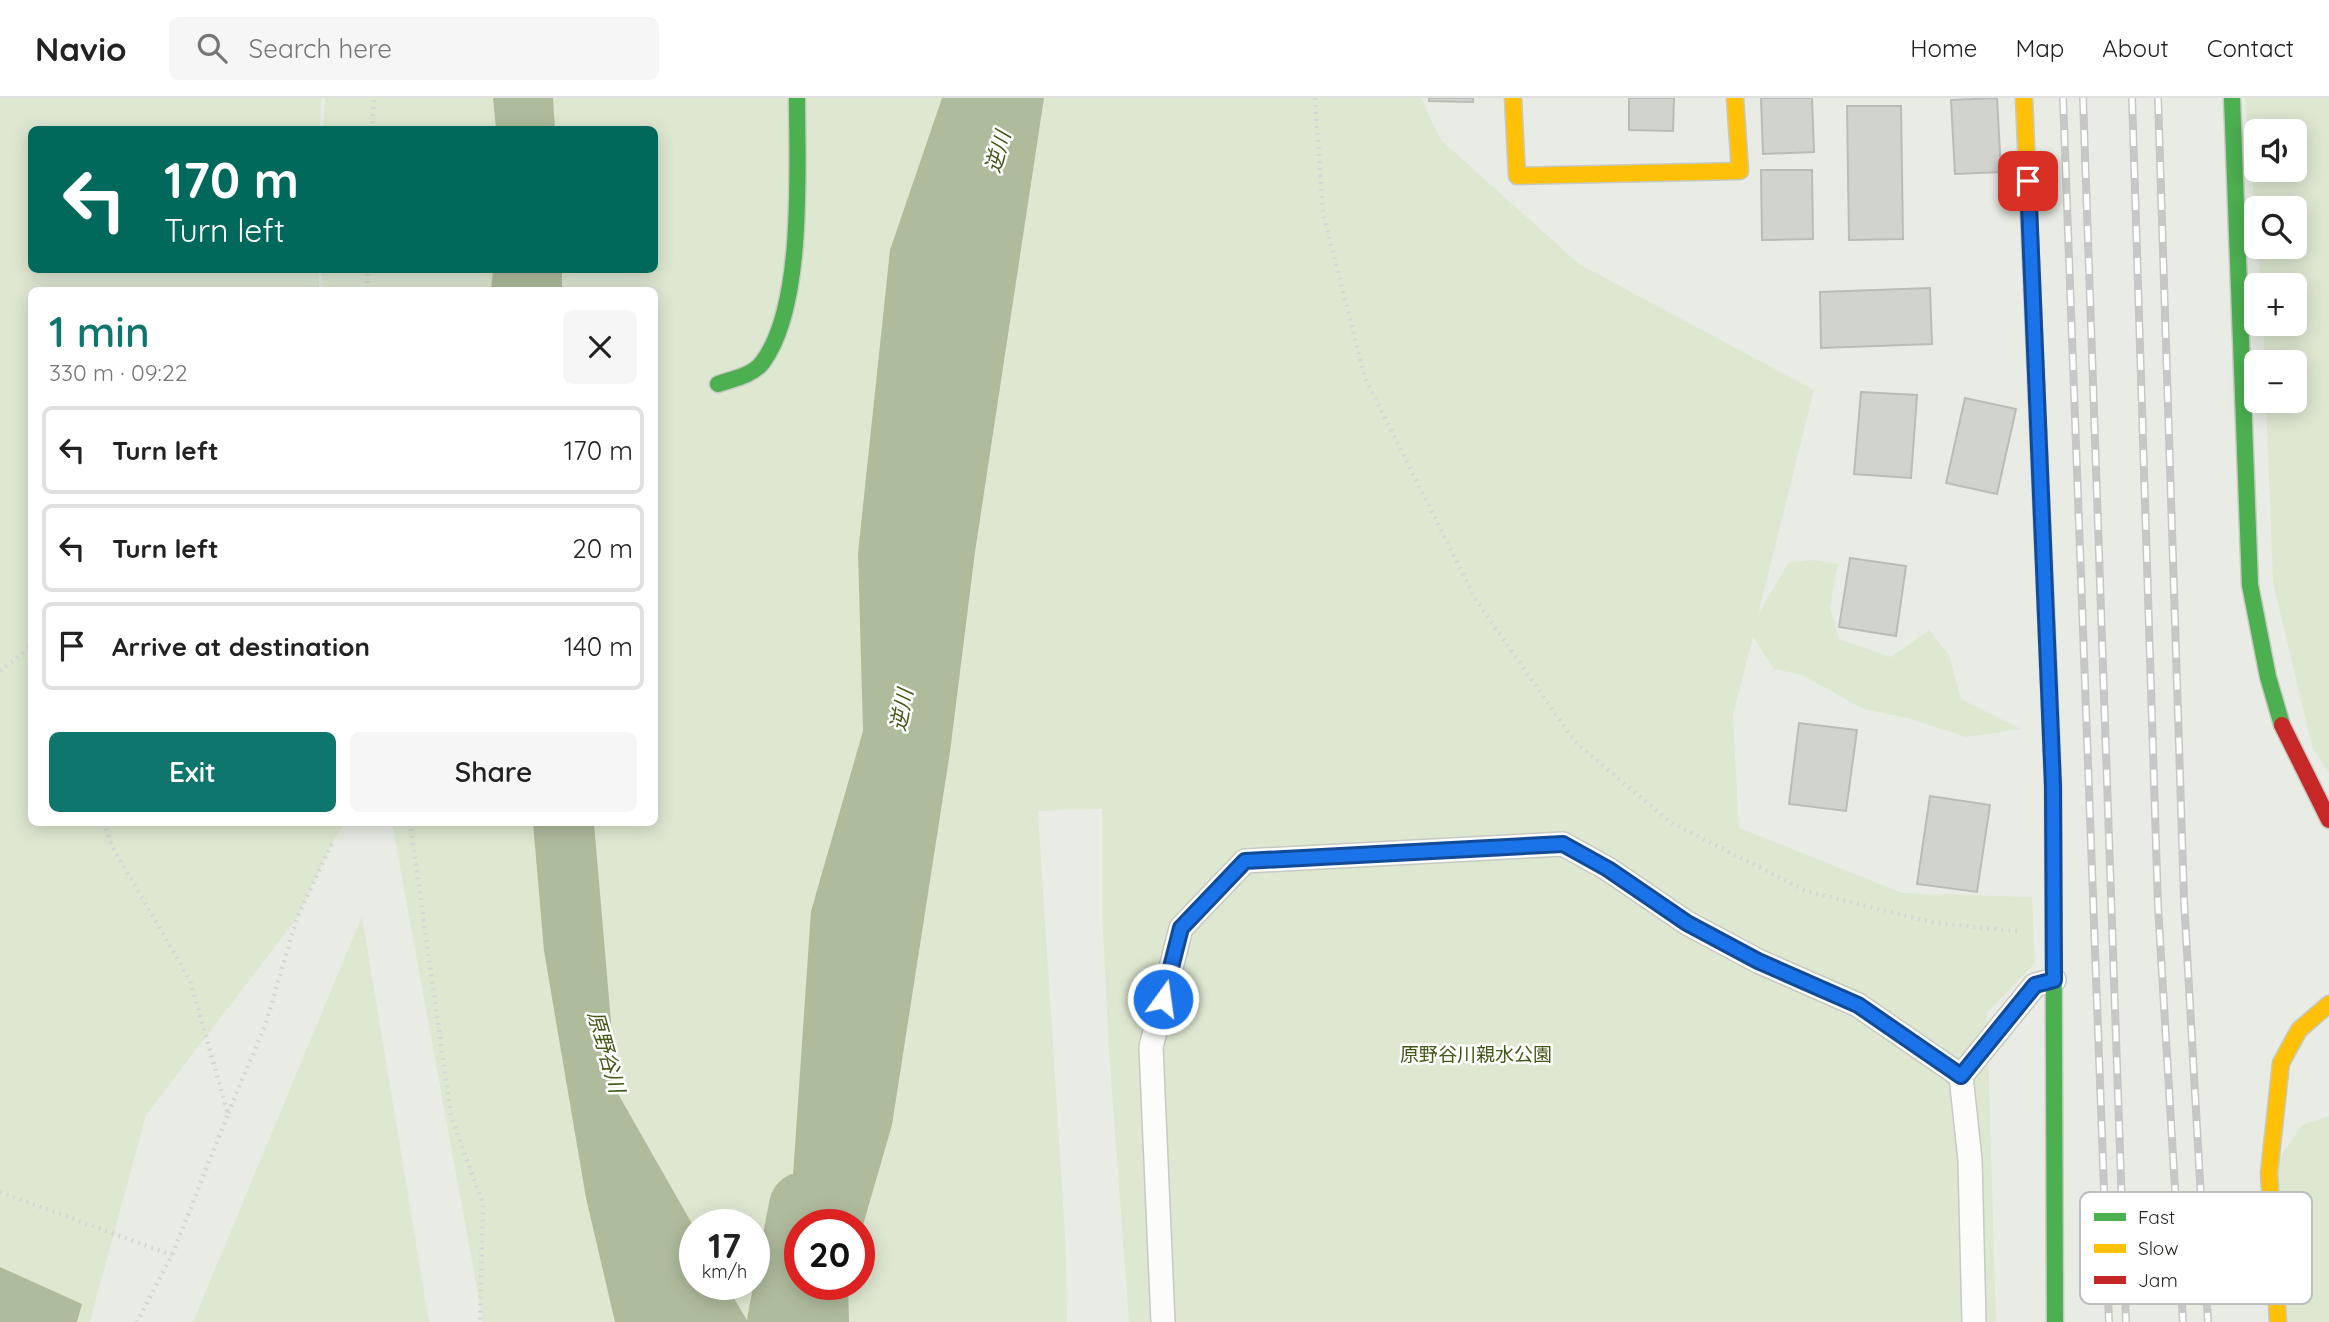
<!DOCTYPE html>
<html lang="en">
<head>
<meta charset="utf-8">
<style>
  :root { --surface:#fff; --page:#f6f6f6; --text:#222; --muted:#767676; --line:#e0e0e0; --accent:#0f766e }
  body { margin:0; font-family:Quicksand,"Noto Sans JP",sans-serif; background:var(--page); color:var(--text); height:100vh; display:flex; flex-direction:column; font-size:26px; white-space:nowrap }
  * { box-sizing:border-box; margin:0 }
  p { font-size:23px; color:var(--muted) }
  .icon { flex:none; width:38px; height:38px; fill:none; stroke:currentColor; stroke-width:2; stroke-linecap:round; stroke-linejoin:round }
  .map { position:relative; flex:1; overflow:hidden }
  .drawer { position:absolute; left:28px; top:189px; width:630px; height:539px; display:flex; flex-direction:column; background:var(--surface); border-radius:10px; box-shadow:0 4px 18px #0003 }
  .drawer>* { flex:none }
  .banner { position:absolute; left:28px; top:28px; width:630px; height:147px; border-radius:10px; box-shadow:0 4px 18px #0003; background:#00695c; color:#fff; overflow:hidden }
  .buttons { position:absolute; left:2244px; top:21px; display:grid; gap:14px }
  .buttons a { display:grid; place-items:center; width:63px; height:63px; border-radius:10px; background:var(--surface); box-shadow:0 4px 18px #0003; font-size:35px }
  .speed { position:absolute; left:679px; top:1111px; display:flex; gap:14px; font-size:35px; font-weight:700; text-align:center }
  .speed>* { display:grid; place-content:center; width:91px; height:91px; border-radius:50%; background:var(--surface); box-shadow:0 4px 18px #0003; line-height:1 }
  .speed small { font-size:18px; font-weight:400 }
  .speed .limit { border:10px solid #d22; background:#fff; color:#111 }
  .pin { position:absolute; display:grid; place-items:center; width:60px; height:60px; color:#fff; margin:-30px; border-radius:14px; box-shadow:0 4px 10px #0006 }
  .me { position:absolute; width:77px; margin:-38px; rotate:14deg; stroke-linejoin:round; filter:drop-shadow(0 0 5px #0008) }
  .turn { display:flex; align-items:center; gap:24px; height:147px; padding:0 21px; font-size:32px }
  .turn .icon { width:91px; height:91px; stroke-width:2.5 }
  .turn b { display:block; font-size:49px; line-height:60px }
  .round { display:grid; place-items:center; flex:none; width:74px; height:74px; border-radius:10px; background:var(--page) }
  .summary { display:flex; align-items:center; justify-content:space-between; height:119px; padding:0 21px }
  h1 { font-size:42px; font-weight:600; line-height:52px; color:var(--accent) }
  .action { display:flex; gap:14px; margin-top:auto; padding:14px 21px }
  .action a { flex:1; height:80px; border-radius:10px; background:var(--accent); color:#fff; font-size:28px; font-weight:600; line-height:80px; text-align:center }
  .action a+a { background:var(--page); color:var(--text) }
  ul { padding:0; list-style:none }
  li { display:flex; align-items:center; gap:21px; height:88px; margin:0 14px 10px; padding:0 7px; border:4px solid var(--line); border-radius:10px }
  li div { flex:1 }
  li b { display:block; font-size:26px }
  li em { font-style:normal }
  header { display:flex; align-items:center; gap:42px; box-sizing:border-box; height:98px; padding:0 35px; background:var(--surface); border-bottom:2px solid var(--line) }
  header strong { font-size:33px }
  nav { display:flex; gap:38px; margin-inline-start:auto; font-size:24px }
  .search { width:490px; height:63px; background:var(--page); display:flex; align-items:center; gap:18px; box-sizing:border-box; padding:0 24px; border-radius:10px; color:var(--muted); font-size:26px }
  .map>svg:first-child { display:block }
  .green { fill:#dee8d1; fill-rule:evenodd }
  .water { fill:#afbc9c }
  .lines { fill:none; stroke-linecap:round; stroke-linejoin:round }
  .river { stroke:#afbc9c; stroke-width:68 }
  .building { fill:#d1d4ce; stroke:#babcb7; stroke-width:2 }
  .lane-casing { stroke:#c7c9c4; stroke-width:26 }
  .fast-casing { stroke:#c7c9c4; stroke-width:19 }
  .slow-casing { stroke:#c7c9c4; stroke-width:19 }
  .jam-casing { stroke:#c7c9c4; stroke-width:19 }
  .path { stroke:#d5d6d3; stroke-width:4.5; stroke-dasharray:2 5; stroke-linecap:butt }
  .lane { stroke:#fcfcfb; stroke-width:23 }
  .fast { stroke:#4caf50; stroke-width:16 }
  .slow { stroke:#ffc107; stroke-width:16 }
  .jam { stroke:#c62828; stroke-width:16 }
  .rail-casing { stroke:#c6c7c6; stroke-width:8 }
  .rail { stroke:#fff; stroke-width:5; stroke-dasharray:16; stroke-linecap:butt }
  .route-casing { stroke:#114b97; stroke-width:18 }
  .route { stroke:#1a73e8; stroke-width:12 }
  .labels { text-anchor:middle; stroke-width:5; stroke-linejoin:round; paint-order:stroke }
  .park-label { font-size:19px; fill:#425817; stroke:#fff }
  .water-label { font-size:21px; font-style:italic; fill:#435918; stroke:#fff }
  .key { fill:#fff; stroke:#bebebd; stroke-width:2 }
  .key-label { font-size:19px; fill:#262823 }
</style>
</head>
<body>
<header>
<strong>Navio</strong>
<div class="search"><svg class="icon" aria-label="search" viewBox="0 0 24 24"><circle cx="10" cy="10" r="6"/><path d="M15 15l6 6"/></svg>Search here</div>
<nav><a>Home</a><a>Map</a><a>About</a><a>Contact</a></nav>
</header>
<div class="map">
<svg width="2329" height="1224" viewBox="0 0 2329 1224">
  <rect width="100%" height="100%" fill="#e9ece5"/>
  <g class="green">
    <path d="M0,0h321l-1,31 -288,1v140h287v20h-287v532l314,1 -13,18 -36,77 -151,197 -56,207h-90z"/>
    <path d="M325,0h1096l20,42 138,124 235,126 -56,225 30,-52 23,-3 27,4 -8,43 9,32 52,18 38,-27 20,25 12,44 60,30 -55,8 -59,-19 -44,-9 -61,-34 -28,-6 -21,-32 -20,78 6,113 163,65 130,4 3,66 -48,50 9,309h-867l-20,-271 -7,-140v-102l-64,2 28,437 1,74h-584l-91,-499 262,-1v-532h-331l-2,-20h333v-140l-331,-1zM695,1127h59v59h-59zM800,1127h59v59h-59z"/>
    <path d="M2245,0h84v675l-17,-27 -39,-163 -7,-182h28v-39h-29l-2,-38h31v-39h-33l-3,-38h36v-39h-38v16zM2256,33h38v39h-38z"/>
    <path d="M362,818l67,406h-236z"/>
    <path d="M2329,1018v206h-51l-9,-149 33,-48z"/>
  </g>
  <g class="water">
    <path d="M493,0h60l2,31h-59z"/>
    <path d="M942,0h102l-69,454 -25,200 -58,373 -33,114v-14h-59v59l48,1 1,37h-66l28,-411 52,-180 -5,-178 32,-303z"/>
    <path d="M493,172h69v20h-71z"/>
    <path d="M533,725h61l23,269 78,137v55l31,1 22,37h-133l-29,-124 -42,-247z"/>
    <path d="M0,1169l82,37 -5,18h-77z"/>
  </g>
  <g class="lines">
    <path class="river" d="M781,1224l22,-116"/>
  </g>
  <g class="building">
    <path d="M1429,0h44v4l-44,-1z"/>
    <path d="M1629,0h45l-1,33 -44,-1z"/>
    <path d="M1761,0h51l2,54 -51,2z"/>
    <path d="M1997,0l4,74 -46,2 -4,-74z"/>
    <path d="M1847,8h54l2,133 -54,1z"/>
    <path d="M1761,72h51l1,69 -51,1z"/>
    <path d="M1930,190l2,56 -111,4 -1,-56z"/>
    <path d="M1861,294l56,3 -6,83 -57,-4z"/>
    <path d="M1965,300l51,11 -19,85 -51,-11z"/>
    <path d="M1850,460l56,8 -10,70 -57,-9z"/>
    <path d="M1799,625l58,7 -11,81 -57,-7z"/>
    <path d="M1930,698l60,9 -13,87 -60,-8z"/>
  </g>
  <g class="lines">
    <g class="lane-casing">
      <g id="lane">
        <path d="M1961,978l74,-91 19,-5"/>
        <path d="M1163,1224l-12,-275 30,-119 64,-67 318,-17 45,25 79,54 71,38 100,44 103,71 9,84 4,162"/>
      </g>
    </g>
    <g class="fast-casing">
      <g id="fast">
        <path d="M2232,0l18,487 18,92 14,48"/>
        <path d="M718,286c14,-5 34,-8 44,-21 43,-56 35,-196 35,-265"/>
        <path d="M2049,586l4,102 2,536"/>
      </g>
    </g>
    <g class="slow-casing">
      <g id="slow">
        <path d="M1513,0l4,78 223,-5 -5,-73"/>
        <path d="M2024,0l25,586"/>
        <path d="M2278,1224l-9,-149 12,-110 18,-33 30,-26"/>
      </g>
    </g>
    <g class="jam-casing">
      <path id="jam" d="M2282,627l47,95"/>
    </g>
    <g class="path">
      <path d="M1315,0l8,115 42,165 111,222 99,142 95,80 136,69 129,32 82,8"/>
      <path d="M372,32l2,-32"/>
      <path d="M367,192v-20"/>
      <path d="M0,573l32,-25"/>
      <path d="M103,724l10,26 77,132 38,134 -56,141 -35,67"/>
      <path d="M410,724l41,294 32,88 -3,118"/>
      <path d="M228,1015l37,-87 32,-108 36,-77"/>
      <path d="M0,1094l172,63"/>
    </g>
    <use href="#lane" class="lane"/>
    <use href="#fast" class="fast"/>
    <use href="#slow" class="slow"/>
    <use href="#jam" class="jam"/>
    <g class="rail-casing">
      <g id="rail">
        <path d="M2063,0l46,1224"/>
        <path d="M2083,0l43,1224"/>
        <path d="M2132,0l26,808 25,416"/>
        <path d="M2158,0l26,801 24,423"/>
      </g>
    </g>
    <use href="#rail" class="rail"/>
  </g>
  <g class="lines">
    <g class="route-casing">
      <path id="route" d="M1163,901l18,-71 64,-67 318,-17 45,25 79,54 71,38 100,44 103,71 74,-91 19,-5 -1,-194 -25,-605"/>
    </g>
    <use href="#route" class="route"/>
  </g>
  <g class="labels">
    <g class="park-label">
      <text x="1476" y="963">原野谷川親水公園</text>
    </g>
    <g class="water-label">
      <text transform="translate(998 54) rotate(-74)" y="7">逆川</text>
      <text transform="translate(902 612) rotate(-79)" y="7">逆川</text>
      <text transform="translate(606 954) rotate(74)" y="7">原野谷川</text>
    </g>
  </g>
  <rect x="2080" y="1094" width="232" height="112" rx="10" class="key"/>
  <rect x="2094" y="1115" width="32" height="8" fill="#4caf50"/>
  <rect x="2094" y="1146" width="32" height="9" fill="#ffc107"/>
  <rect x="2094" y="1178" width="32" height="8" fill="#c62828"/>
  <g class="key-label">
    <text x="2138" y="1126">Fast</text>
    <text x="2138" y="1157">Slow</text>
    <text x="2138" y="1189">Jam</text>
  </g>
</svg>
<div class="buttons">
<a><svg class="icon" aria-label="sound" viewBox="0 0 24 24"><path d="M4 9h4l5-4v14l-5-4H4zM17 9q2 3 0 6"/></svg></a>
<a><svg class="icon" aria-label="search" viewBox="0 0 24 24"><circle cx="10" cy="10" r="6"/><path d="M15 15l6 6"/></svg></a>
<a>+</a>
<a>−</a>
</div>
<div class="speed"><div>17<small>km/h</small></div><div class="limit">20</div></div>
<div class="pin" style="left:2028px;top:83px;background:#d93025"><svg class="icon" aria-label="arrive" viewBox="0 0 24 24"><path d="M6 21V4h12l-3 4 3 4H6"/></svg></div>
<svg class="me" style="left:1163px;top:901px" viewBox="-20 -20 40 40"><circle r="17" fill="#1a73e8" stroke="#fff" stroke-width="3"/><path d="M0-11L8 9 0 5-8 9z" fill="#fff"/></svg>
<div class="banner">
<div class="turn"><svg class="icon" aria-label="left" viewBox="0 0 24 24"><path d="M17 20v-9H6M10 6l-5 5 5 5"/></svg><div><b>170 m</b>Turn left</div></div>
</div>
<section class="drawer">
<div class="summary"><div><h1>1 min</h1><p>330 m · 09:22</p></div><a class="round"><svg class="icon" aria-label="close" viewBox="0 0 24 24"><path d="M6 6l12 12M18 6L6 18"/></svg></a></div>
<ul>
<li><svg class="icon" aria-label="left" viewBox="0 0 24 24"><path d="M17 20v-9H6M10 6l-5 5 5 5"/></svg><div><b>Turn left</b></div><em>170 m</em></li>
<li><svg class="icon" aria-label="left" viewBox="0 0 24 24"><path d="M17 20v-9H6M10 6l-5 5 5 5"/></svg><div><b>Turn left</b></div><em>20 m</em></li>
<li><svg class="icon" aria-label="arrive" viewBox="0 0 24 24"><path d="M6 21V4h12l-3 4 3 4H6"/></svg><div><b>Arrive at destination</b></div><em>140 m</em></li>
</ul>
<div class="action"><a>Exit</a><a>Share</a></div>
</section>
</div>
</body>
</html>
